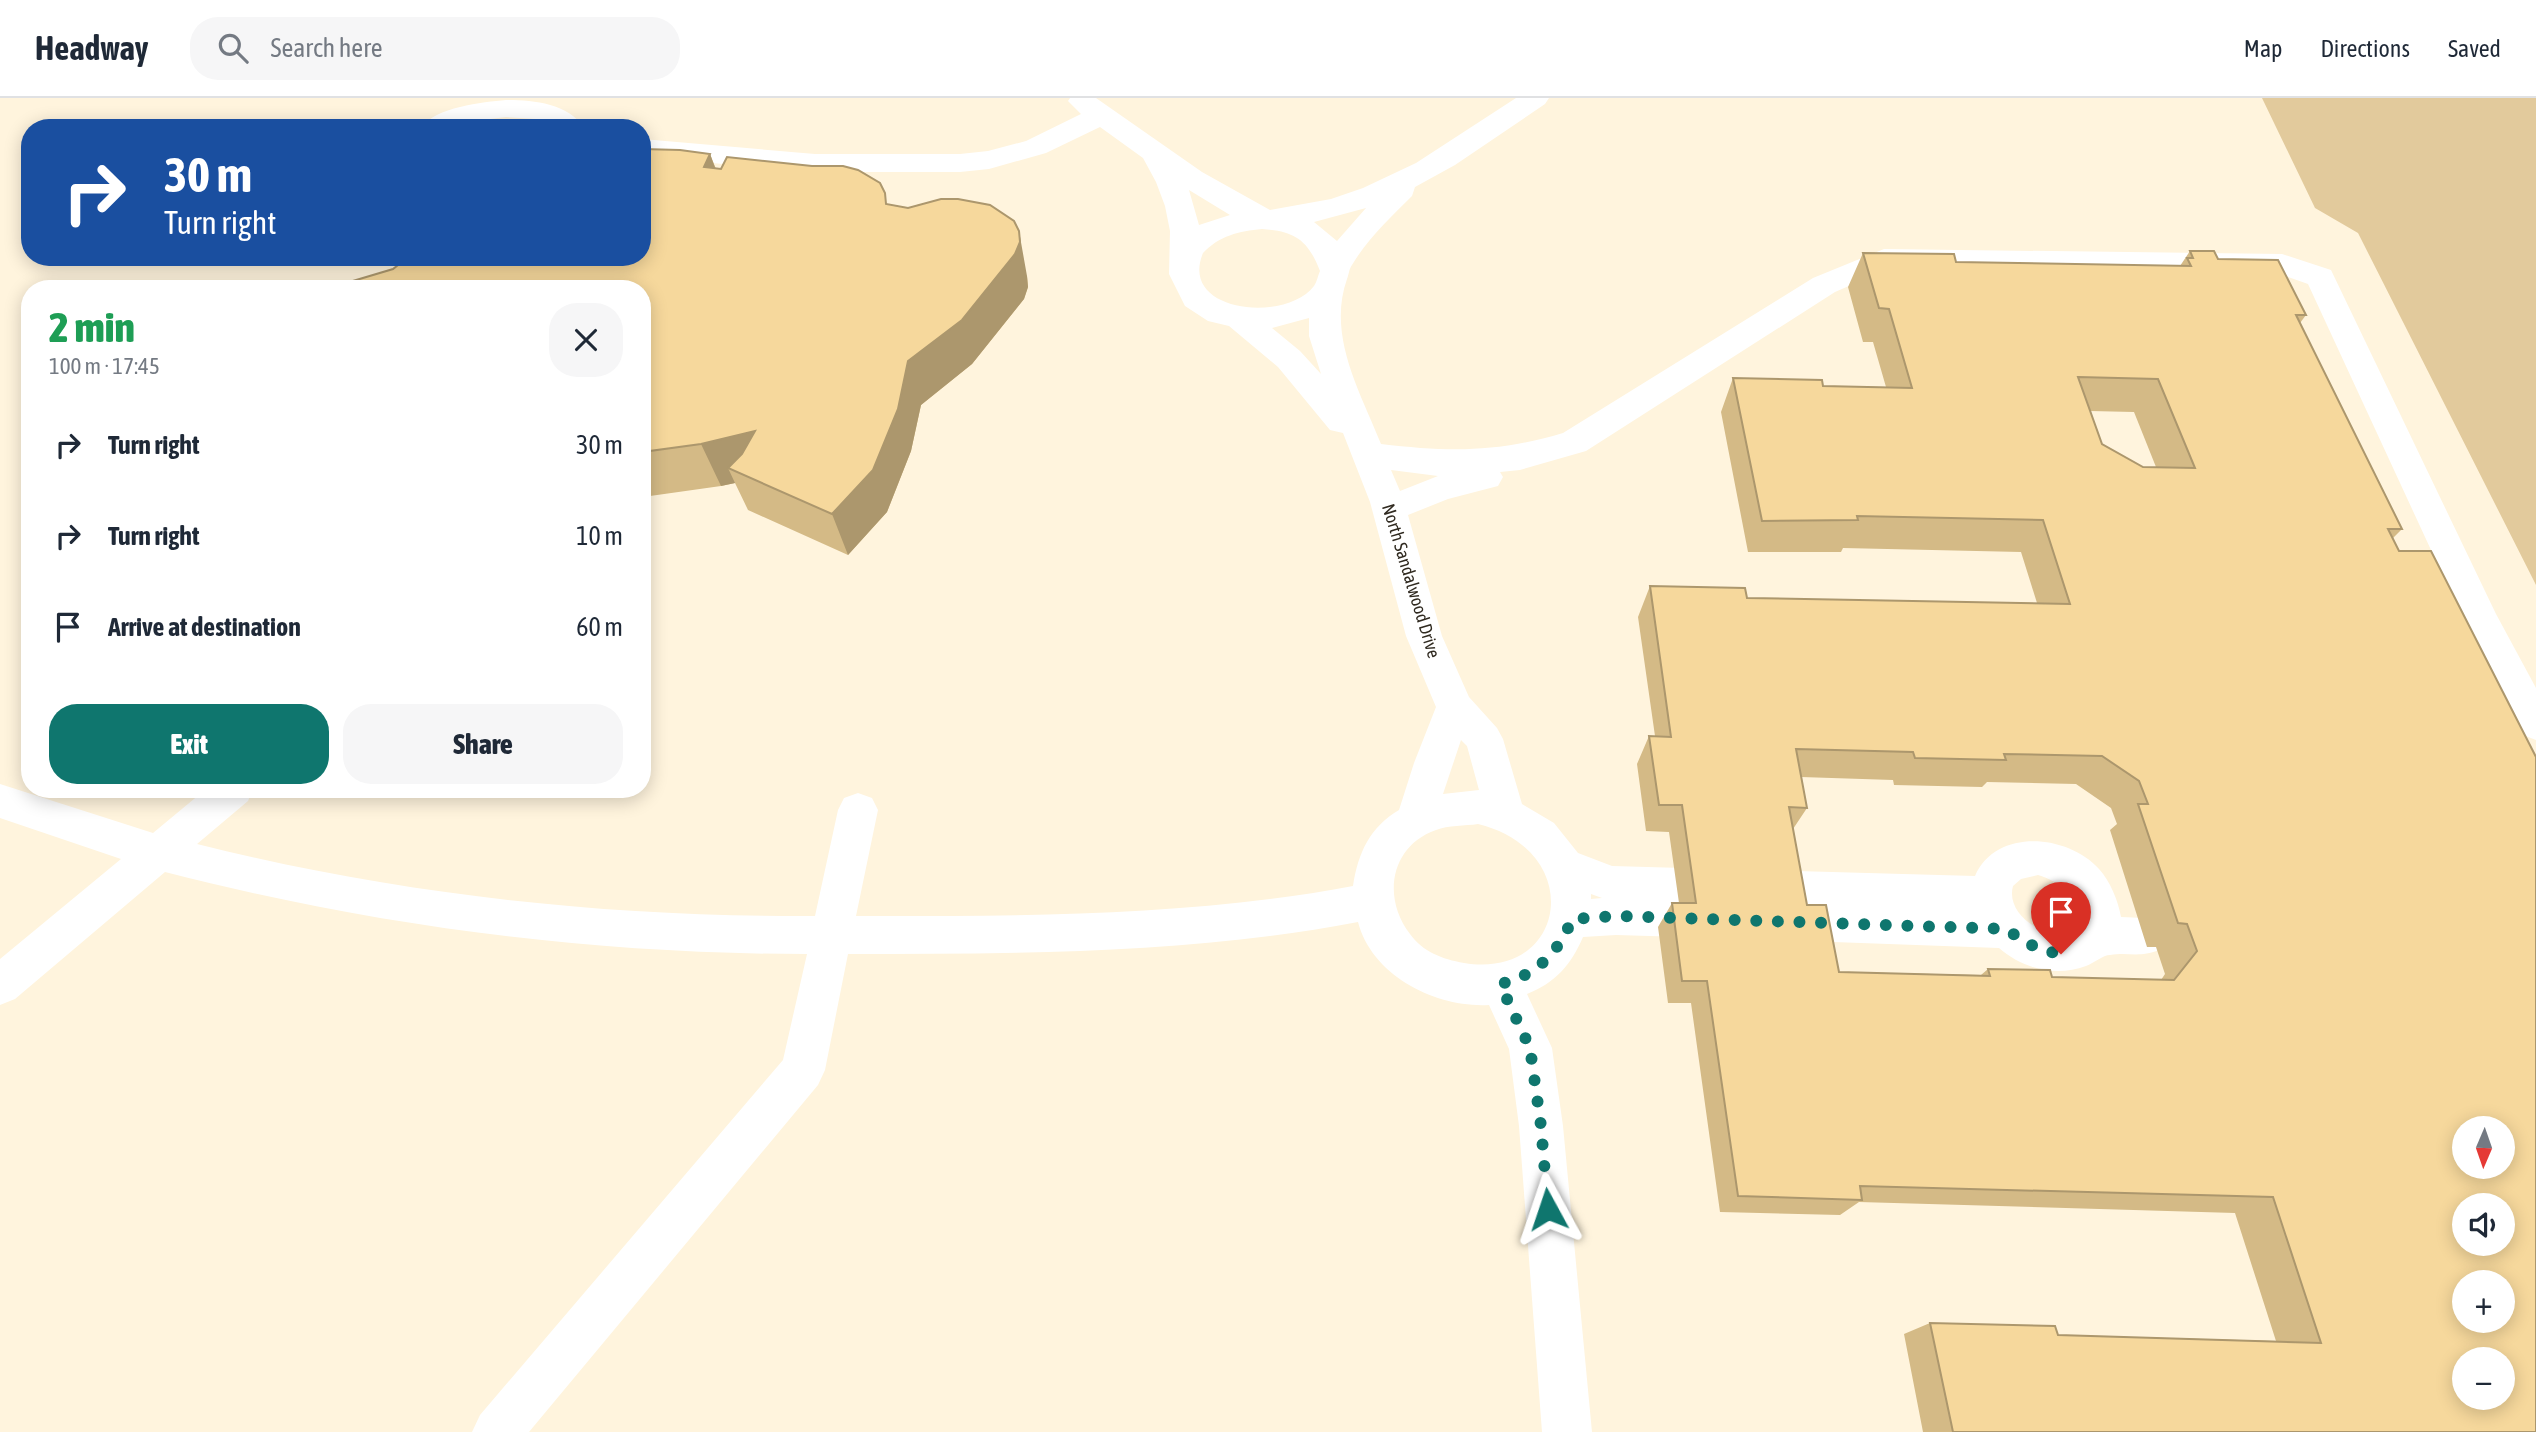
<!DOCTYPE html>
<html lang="en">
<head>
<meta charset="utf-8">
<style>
  :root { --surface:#fff; --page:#f6f6f7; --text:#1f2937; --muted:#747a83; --line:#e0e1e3; --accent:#0f766e }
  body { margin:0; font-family:"Asap Condensed",sans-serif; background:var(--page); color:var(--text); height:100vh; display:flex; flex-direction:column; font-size:26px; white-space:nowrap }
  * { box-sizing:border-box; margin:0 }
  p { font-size:23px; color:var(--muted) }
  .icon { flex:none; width:38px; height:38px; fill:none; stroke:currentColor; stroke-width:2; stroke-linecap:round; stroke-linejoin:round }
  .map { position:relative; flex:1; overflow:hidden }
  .details { position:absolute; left:21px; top:182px; width:630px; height:518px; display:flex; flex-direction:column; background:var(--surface); border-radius:28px; box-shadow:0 4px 18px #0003 }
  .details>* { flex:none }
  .banner { position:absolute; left:21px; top:21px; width:630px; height:147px; border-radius:28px; box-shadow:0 4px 18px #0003; background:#1a4fa0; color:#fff; overflow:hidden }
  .needle { width:46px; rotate:182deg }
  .buttons { position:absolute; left:2452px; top:1018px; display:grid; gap:14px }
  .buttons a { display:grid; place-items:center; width:63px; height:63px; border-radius:50%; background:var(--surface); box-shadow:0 4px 18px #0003; font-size:35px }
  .pin { position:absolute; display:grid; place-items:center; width:60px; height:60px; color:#fff; margin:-72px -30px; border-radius:50% 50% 50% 0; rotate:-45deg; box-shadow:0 0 7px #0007 }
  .pin .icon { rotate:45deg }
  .me { position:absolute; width:77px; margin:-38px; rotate:355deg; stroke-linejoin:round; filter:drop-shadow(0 0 5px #0008) }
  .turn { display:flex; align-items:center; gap:24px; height:147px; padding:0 28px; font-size:32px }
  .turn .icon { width:91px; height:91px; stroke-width:2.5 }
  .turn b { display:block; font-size:49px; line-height:60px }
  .round { display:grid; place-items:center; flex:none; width:74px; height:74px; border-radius:28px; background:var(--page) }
  .headline { display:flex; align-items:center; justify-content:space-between; height:119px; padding:0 28px }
  h1 { font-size:42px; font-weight:800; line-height:52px; color:#1e9e55 }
  .cta { display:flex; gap:14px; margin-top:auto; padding:14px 28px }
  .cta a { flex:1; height:80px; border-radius:28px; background:var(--accent); color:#fff; font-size:28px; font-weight:800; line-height:80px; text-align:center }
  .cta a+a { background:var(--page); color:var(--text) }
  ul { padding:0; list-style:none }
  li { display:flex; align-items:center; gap:21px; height:91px; padding:0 28px }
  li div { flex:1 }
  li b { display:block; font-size:26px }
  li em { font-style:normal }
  header { display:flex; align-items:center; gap:42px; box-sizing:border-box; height:98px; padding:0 35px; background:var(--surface); border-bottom:2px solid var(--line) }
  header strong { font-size:33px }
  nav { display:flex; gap:38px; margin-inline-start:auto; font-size:24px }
  .search { width:490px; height:63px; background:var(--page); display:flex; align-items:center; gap:18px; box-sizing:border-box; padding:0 24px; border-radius:28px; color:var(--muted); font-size:26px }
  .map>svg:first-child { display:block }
  .green { fill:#e2ca9c }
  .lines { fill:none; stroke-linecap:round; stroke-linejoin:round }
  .minor { fill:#fff; fill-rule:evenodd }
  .wall { fill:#d4ba86; fill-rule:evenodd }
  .shaded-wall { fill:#ac976d }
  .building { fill:#f6d89c; stroke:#ac976d; stroke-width:2; fill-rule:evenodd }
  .route { stroke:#0f766e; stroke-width:12; stroke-dasharray:0 21.6 }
  .labels { text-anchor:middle; stroke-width:5; stroke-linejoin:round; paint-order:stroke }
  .street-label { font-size:18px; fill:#302a20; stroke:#fff }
</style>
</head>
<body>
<header>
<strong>Headway</strong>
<div class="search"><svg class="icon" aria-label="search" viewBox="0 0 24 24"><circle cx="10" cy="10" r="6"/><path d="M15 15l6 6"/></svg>Search here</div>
<nav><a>Map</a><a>Directions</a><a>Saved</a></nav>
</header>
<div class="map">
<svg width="2536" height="1334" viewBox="0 0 2536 1334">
  <rect width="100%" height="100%" fill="#fff4dd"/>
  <path class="green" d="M2262,0h274v487l-178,-352 -43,-25z"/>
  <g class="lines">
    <g class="minor">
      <path d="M1070,0h26l106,74 68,38 61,-11 32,-11 53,-25 100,-65h33l-4,6 -90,61 -40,22 -3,9c-21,21 -44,42 -60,69 -3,4 -3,9 -5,14 -20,57 13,112 34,165 68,8 115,9 182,-11l250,-155 71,-29 398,5 49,16 165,344 40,74v52l-13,-5 -61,-118 -154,-333 -28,-10 -392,-5 -53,23 -249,159 -66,19 -20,2 3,5 -5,9 -50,13 -40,16 34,121 27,61 28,31 6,11 19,65 32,19 24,30 34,13 363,10c21,-48 92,-42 124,-7 11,12 19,31 22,48l23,1 15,6 6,13 -6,13c-20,8 -30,2 -49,5 -7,0 -16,8 -24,11 -30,11 -63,3 -87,-18l-222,-8 -15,-6 -6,-13 9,-14 -34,-1 7,13 -7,13 -14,6 -101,-3 -33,2c-12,28 -28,46 -56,57l25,54 11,78 29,306h-50l-23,-306 -10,-77 -20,-44c-53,3 -117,-29 -131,-83 -167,32 -340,32 -510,32l-23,116 -7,15 -289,347h-57l8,-17 303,-355 24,-106c-218,0 -431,-28 -642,-82l-150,127 -15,6v-46l121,-100 -121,-41v-34l153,49 53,-44h47l-5,12 -51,43c202,51 410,73 618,72l23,-106 6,-12 14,-5 14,5 6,12 -22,106c165,0 334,1 497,-30 5,-33 17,-59 46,-76l15,-47 22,-56 -30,-71 -36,-134 -27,-69 -13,-3 -52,-63 -49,-41 -21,-5 -23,-15 -16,-32 1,-43 -5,-25 -9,-24 -13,-24 -43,-31 -54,26 -57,16 -29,3h-145l-173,-15v-18l173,15h145l28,-3 38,-10 55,-27 -13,-13zM1189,92l41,25 -31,10zM1366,110l-29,33 -23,-19zM1262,131c33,2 46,11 58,42 -2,4 -3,11 -6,15 -28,37 -136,27 -111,-33 16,-17 36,-22 59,-24zM1309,220v18l12,38 -21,-23 -28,-23zM1391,372l47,6 -38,15zM1461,642l6,6 12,44 -36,4zM1478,726c109,27 89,156 -14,139 -22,-4 -41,-11 -54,-29 -28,-36 -20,-88 26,-104 12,-5 29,-4 42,-6zM2038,777c23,7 45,24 41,51 -23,21 -75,-8 -66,-40l8,-7zM1591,796l11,4 -11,1z"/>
      <path d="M506,2c27,0 62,3 78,28h-32l-16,-9 -30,-2 -32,4 -17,7h-36c14,-21 62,-26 85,-28z"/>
    </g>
  </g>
  <g class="wall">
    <path d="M710,56l6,15 172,35 139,72 1,11 -4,12 -52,65 -51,41 -10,46 -24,61 -39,43 -100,-45 -13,-27 -14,3 -71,10 -8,1v-208l-249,-20z"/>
    <path d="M2190,153l28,8 88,56 -6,8 102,206 -9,9 143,894h-613l-19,-98 26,-11 128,12 218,6 -41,-128 -376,-11 -19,13 -120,-3 -29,-209h-23l-10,-76 14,-24h7l-10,-71 -23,-1 -9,-67 12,-28h6l-17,-119 12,-31 97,12 290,5 -16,-51 -178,-4 -2,4h-93l-27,-140 12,-34 90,8 63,1 -13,-45h-10l-15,-55 15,-34 93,9 224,4zM2090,313l44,1 22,55h-13l-41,-23zM1801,679l92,3 1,5 88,2 5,-5 89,2 35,24 6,16 -7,6 37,117h9l9,27 -4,6 -109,-3 -64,-8 -7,6 -142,-3 -32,-67 -14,-76 14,-21z"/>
  </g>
  <g class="shaded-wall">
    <path d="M710,56l17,46 -23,-33z"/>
    <path d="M1019,133l8,45 1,11 -4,12 -52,65 -51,41 -10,46 -24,61 -39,43 -16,-41 76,-153z"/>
    <path d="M755,333l18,43 -45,-6 7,15 -14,3 -20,-42z"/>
  </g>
  <g class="building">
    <path d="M642,51l38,1 30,4 -6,13 17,2 6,-12 85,9h31l15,4 22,13 5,10 1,11 22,4 33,-9h17l32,6 24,16 5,10 1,11 -5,12 -53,66 -54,41 -10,48 -25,61 -41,44 -104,-46 14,-14 13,-23 -54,13 -59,8v-163h-316l67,-20 15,-12h234z"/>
    <path d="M2190,153h24l4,8 60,1 28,55h-10l106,214h-14l11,22h32l105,206v675h-583l-23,-109 125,3 3,9 263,8 -48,-146 -413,-11 2,14 -124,-4 -31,-215h-25l-10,-78h24l-14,-98h-23l-10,-69 22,1 -21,-151 95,2 2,10 323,6 -27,-84 -186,-4 1,4 -96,1 -29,-143 89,2 1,6 89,2 -23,-79 -10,-1 -16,-55 91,1 2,8 235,4 -4,-8h6zM2078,279l80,2 37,89 -52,-1 -41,-23zM1796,651l117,3 2,6 91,2 -2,-6 98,2 37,25 9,23h-10l40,119 9,1 10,27 -23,29 -122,-3 -2,-7 -62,-1 2,7 -151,-4 -13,-67h-19l-18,-98 18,1zM2464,1031h38v38h-38zM2464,1108h38v38h-38zM2464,1185h38v38h-38zM2464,1262h38v38h-38z"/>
  </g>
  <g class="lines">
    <path class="route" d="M1548,1111l-7,-83 -11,-78 -30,-64c37,-9 58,-31 72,-65l44,-3 391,13c17,14 32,21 54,25"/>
  </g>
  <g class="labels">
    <g class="street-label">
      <text transform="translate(1411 483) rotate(73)" y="6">North Sandalwood Drive</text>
    </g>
  </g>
</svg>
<div class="buttons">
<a><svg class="needle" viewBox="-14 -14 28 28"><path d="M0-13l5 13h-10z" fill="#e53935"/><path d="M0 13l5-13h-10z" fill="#747a83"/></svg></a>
<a><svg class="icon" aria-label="sound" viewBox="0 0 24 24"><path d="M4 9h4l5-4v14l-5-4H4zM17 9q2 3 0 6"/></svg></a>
<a>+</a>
<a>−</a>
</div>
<div class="pin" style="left:2061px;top:856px;background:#d93025"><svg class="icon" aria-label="arrive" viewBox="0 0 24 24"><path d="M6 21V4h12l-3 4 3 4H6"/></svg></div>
<svg class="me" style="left:1548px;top:1111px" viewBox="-20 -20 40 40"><path d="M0-17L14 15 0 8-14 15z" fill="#0f766e" stroke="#fff" stroke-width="4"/></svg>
<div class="banner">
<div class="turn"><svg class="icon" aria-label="right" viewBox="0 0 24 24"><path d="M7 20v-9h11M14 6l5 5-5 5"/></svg><div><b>30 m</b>Turn right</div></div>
</div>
<section class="details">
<div class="headline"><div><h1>2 min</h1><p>100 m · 17:45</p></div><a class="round"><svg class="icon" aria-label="close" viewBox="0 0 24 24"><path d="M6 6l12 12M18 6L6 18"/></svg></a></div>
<ul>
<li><svg class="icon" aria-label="right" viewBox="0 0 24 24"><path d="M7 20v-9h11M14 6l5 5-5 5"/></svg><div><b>Turn right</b></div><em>30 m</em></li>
<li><svg class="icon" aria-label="right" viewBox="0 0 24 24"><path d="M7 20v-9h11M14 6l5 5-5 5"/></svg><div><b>Turn right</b></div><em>10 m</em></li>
<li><svg class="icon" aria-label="arrive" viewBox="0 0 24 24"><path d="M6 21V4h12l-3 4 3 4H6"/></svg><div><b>Arrive at destination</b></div><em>60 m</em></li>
</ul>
<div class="cta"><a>Exit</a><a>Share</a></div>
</section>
</div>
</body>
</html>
